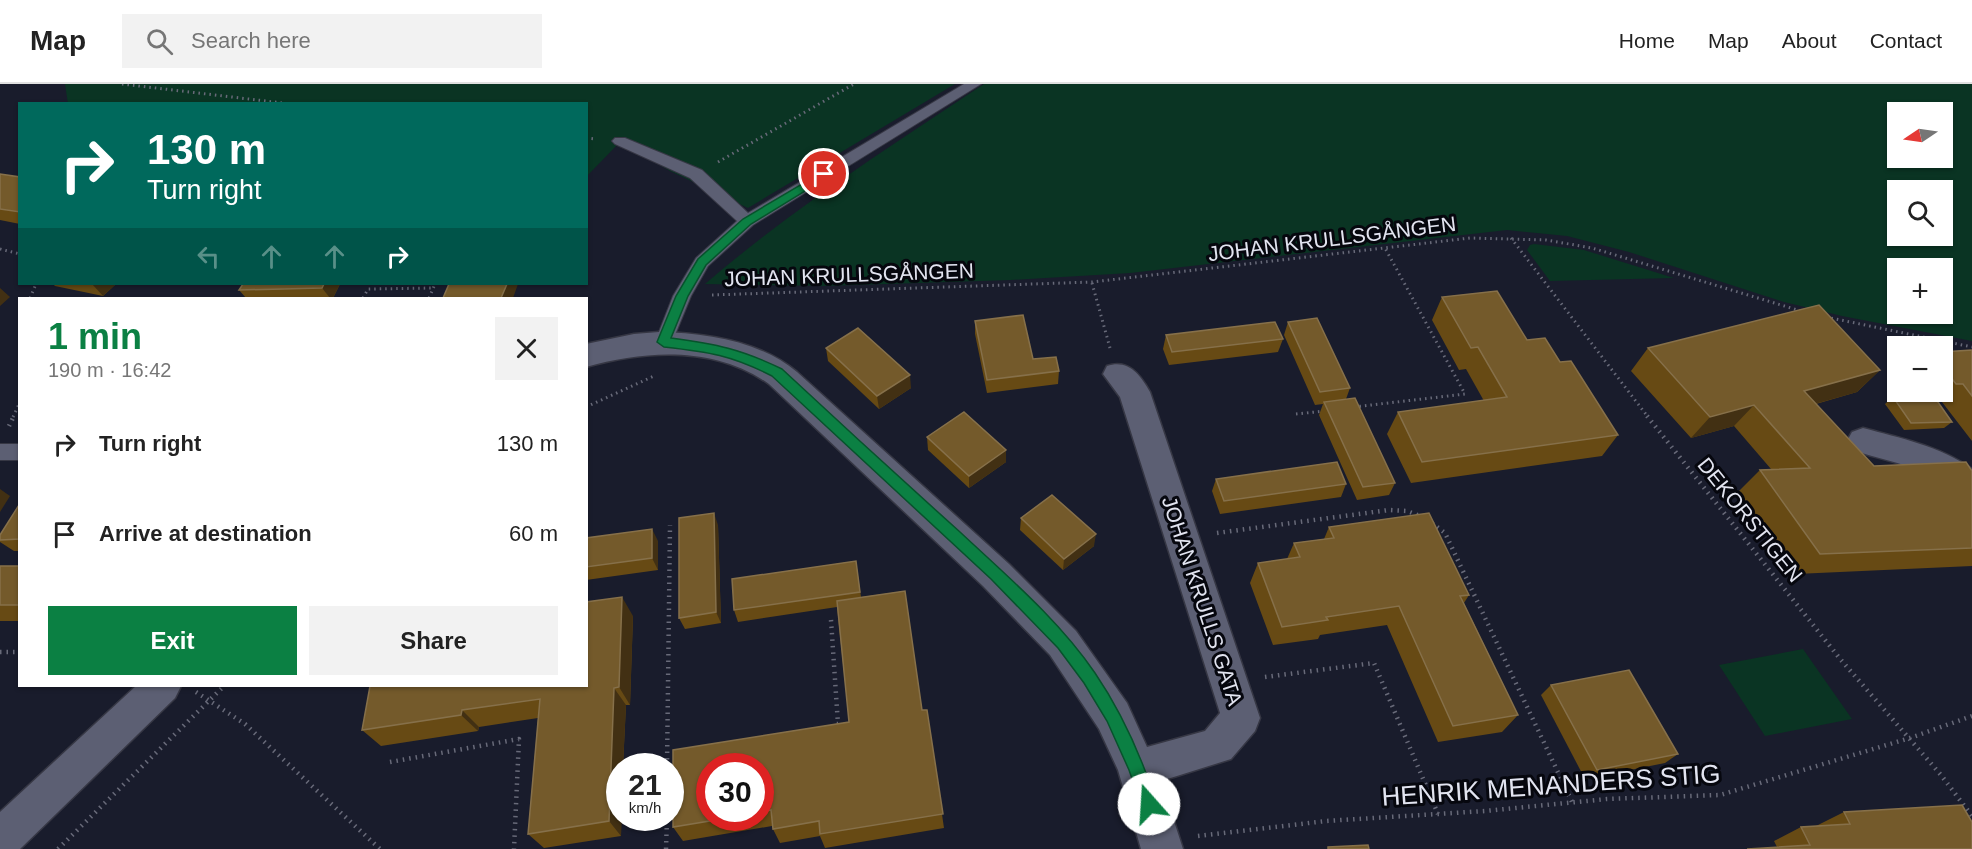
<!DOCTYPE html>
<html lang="en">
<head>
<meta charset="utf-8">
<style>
  :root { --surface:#fff; --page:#f2f2f2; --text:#222; --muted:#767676; --line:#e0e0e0; --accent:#0b8043 }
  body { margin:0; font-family:Helvetica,sans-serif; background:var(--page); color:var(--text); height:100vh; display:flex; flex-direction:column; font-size:22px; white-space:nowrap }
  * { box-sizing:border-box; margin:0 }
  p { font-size:20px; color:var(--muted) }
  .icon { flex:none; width:33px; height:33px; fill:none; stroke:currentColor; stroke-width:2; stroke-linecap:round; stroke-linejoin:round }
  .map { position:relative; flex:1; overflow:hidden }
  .panel { position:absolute; left:18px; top:213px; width:570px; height:390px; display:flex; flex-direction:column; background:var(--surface); border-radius:0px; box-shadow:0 2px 4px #0004 }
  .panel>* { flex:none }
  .hud { position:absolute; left:18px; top:18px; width:570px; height:183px; border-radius:0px; box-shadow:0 2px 4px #0004; background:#00695c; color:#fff; overflow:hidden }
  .needle { width:39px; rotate:257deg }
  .controls { position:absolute; left:1887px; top:18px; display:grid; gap:12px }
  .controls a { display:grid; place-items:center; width:66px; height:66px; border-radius:0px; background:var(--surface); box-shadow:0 2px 4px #0004; font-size:30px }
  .speed { position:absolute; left:606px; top:669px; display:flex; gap:12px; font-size:30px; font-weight:700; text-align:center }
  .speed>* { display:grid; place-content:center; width:78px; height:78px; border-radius:50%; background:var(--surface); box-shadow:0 2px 4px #0004; line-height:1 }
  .speed small { font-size:15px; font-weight:400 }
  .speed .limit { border:9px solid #d22; background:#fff; color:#111 }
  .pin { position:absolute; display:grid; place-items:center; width:51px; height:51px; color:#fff; margin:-26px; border:3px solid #fff; border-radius:50%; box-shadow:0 2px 6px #0007 }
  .me { position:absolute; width:66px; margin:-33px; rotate:341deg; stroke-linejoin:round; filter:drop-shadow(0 0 4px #0008) }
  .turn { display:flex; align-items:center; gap:21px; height:126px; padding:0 30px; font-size:27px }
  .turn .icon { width:78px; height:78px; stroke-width:2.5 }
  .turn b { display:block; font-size:42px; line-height:51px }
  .lanes { display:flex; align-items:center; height:57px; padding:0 30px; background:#0003; justify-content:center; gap:30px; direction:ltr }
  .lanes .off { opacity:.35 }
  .round { display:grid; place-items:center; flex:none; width:63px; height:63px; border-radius:0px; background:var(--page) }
  .overview { display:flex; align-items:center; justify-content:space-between; height:102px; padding:0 30px }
  h1 { font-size:36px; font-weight:700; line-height:45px; color:var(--accent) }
  .action { display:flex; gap:12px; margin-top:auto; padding:12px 30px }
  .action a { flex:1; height:69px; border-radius:0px; background:var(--accent); color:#fff; font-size:24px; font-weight:700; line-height:69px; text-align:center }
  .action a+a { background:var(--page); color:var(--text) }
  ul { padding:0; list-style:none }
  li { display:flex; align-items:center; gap:18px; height:90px; padding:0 30px }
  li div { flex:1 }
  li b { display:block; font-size:22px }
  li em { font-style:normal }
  header { display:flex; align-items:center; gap:36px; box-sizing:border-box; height:84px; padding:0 30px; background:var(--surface); border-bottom:2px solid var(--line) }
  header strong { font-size:28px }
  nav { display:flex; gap:33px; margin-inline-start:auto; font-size:21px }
  .search { width:420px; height:54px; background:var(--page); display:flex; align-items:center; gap:15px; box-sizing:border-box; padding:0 21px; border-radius:0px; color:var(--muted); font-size:22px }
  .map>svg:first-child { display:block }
  .green { fill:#0a3423; fill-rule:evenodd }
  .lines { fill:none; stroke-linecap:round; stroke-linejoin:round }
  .lane-casing { stroke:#363744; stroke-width:2 }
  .street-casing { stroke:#363744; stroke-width:3 }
  .path-far1 { stroke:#686a79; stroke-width:3; stroke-dasharray:1.5 4; stroke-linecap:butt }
  .path { stroke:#686a79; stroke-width:4.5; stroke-dasharray:1.5 5; stroke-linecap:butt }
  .lane { fill:#5c5f73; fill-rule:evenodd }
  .street { fill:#5c5f73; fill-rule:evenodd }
  .wall { fill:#674a14; fill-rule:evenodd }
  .shaded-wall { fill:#423013 }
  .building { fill:#745a2b; stroke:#86704a; stroke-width:1.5 }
  .route { fill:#0b8043; stroke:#07532c; stroke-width:1.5 }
  .labels { text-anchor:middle; stroke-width:6; stroke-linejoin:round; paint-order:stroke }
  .street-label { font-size:21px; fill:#e2e4f0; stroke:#06070e }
  .near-street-label { font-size:26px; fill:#e2e4f0; stroke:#06070e }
</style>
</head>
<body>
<header>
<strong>Map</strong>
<div class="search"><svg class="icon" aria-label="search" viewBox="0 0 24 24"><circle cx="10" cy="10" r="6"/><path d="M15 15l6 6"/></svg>Search here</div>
<nav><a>Home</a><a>Map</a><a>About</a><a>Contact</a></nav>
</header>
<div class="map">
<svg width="1972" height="765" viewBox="0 0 1972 765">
  <rect width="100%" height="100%" fill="#191c2c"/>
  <g class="green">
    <path d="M65,0h890l-207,124 -78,-37 -50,-29 -33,34 -1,-72h-518z"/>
    <path d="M984,0h988v257l-130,-25 -58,-14 -155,-50 -62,-16 -60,-6 -377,43 -119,7 -187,6 -119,-2c87,-75 183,-136 279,-200zM1898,28h44v46h-44zM1898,106h44v46h-44zM1898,184h44v46h-44z"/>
    <path d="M1534,160l50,6 90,28 -124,3 -23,-31 3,-5z"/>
    <path d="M1803,565l49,70 -87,17 -46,-71z"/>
  </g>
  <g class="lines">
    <g class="lane-casing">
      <g id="lane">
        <path d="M964,0h17l-228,141 -45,41 -17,30 -21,51 -6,2 -6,-2 -3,-5 18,-46 23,-38 41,-37 -47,-43 -75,-34 -3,-3 3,-3h10l77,32 46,43z"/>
        <rect x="0" y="360" width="20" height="16"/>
      </g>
    </g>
    <g class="street-casing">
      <g id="street">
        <path d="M659,248c47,1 101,9 138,40l212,192 67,67 51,72 20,44 58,-16 15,-18 -100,-316 -17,-23 4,-8c21,-7 33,8 43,26l110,326 -5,13 -24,28 -70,22 22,68h-42l-23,-79 -19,-41 -49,-74 -67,-69 -214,-202c-54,-38 -122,-34 -183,-17v-23l48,-10z"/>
        <path d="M1863,344c37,10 77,18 109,41v35c-18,-6 -30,-23 -48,-31 -23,-11 -48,-15 -72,-23l-5,-9 5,-9z"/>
        <path d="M136,602h45l-6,12 -155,151h-20v-37z"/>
      </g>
    </g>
    <g class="path-far1">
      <path d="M122,0l169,20"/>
      <path d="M586,54l10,1"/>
      <path d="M718,78l136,-78"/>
      <path d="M1511,154l137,179"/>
      <path d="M0,165l20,5"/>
      <path d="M1092,199l18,65"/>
      <path d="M712,211l380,-13 378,-44 76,2 46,8 209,63"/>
      <path d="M30,214l6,-14"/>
      <path d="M363,214l5,-9 65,-1"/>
      <path d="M429,214l6,-14"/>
      <path d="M1826,233l146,30"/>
      <path d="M586,323l68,-31"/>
      <path d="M1354,323l111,-13 -80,-146"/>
      <path d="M1296,330l29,-3"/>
      <path d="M13,333l7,-15"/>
    </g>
    <g class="path">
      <path d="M1647,332l194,244 100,115 31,41"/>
      <path d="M9,342l5,-10"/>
      <path d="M1432,439l13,10 127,269"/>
      <path d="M1217,449l172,-23 18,1 13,5"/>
      <path d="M831,536l7,104h-5"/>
      <path d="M0,568h20"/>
      <path d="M1265,593l109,-14 64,151"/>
      <path d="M196,608l49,32 135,125"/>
      <path d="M390,678l129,-23 -5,110"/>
      <path d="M667,682l3,-241"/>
      <path d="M1198,752l128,-15 159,-10 122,-12 113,-4 190,-57 62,-22"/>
      <path d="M58,765l166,-163"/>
      <path d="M666,765l1,-31"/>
    </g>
    <use href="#lane" class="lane"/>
    <use href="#street" class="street"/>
  </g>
  <g class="wall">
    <path d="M0,90l20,3v47l-20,-4z"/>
    <path d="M53,200h63l-13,12 -48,-10z"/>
    <path d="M340,200l-7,14h-87l-7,-8z"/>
    <path d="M1442,213l85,43 33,22 58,73 -16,21 -191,27 -24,-49 11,-22 86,-11 -18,-32 -7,1 -27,-50z"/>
    <path d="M975,237l58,38 26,12 -1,13 -71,9 -12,-59z"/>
    <path d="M1288,238l62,66 -4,11 49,84 -6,12 -32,5 -38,-85 4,-11 -8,1 -31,-70z"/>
    <path d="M1166,251l117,4 -5,13 -109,13 -6,-16z"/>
    <path d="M826,264l85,40 -32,21 -51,-48z"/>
    <path d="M1648,264l232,22 -23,22 -41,12 58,62 98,5v95l-176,8 -57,-83 21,-21 11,-1 -37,-43 -43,12 -60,-67z"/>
    <path d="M1972,266v91l-30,-39h-4l14,20 -8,6 -40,2 -19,-26 8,-7 38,-2 -3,-3h14v-40z"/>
    <path d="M927,353l79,13v12l-37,26 -41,-38z"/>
    <path d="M1216,395l130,5 -5,13 -121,17 -8,-23z"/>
    <path d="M20,421v46h-6l-14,-9v-7z"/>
    <path d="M1021,434l73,28 -31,24 -43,-40z"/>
    <path d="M718,441l3,98 -36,6 -6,-11z"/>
    <path d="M1329,443l140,68 -5,8 54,112 -16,17 -64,10 -51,-117 -67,10 -2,4 -45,6 -23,-62 8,-20 29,-4 7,-16 30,-4z"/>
    <path d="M586,454l72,3v29l-72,10z"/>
    <path d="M856,477l5,36 44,-6 17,119h5l17,118 -119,20 -5,-12 -40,7 -7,-14 -1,-3 -89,15 -10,-14v-77l176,-28 -12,-115 -99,15 -4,-12 -2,-31zM710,682h50v52h-50z"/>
    <rect x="0" y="482" width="20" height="55"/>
    <path d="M633,532l-3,89h-4l-3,61h-3l1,70 -77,12 -16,-14 10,-116 -59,9 -1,4 -97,15 -19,-16z"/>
    <path d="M1551,601l127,69 -13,9 -80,16 -44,-84z"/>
    <path d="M1844,728l128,37 -195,-2 -3,-6 27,-14 15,-1z"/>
  </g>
  <g class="shaded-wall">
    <path d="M92,200h24l-13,12z"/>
    <path d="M324,200h16l-7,14h-3l-8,-10z"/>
    <path d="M507,200h11l-5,14h-12z"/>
    <path d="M0,204l10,9 -10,9z"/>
    <path d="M1880,286l-23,22 -74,21 21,-22z"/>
    <path d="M910,291l1,13 -32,21 -2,-13z"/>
    <path d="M1754,321l-20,21 -43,12 19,-21z"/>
    <path d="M1006,366v12l-37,26v-12z"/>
    <path d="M0,405l10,7 -10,16z"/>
    <path d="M714,429l4,12 3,98 -5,-11z"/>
    <path d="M652,445l6,12v29l-6,-12z"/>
    <path d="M1096,450l-2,12 -31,24 1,-11z"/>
    <path d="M622,513l11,19 -3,89 -11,-18z"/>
    <path d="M614,604l12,17 -3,61h-3v52h2l-1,18 -12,-15z"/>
    <path d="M462,626l17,17 -1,4 -17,-16z"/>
  </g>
  <g class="building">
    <path d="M0,90l20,3v35l-20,-3z"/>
    <path d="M243,200h81l-2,4 -83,2z"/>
    <path d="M449,200h58l-6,14h-58z"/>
    <path d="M1497,207l30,49 18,-2 15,24 11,-1 47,74 -196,27 -24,-50 109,-15 -29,-50 -7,1 -29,-51z"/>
    <path d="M1819,221l61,65 -76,21 70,75 92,-4 6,9v77l-152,6 -60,-84 50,-2 -56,-63 -44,12 -62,-69z"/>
    <path d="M1023,231l10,44 23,-2 3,14 -72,9 -12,-59z"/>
    <path d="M1317,234l33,70 -30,4 -32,-70z"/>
    <path d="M1275,238l8,17 -111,13 -6,-17z"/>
    <path d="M858,244l52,47 -33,21 -51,-48z"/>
    <path d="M1972,266v46l-9,-12h-7l-14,-18v-14z"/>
    <path d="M1933,311l19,27 -41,1 -18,-26z"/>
    <path d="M1355,314l40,85 -32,4 -39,-85z"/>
    <path d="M964,328l42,38 -37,26 -42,-39z"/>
    <path d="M1337,378l9,22 -122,17 -8,-22z"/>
    <path d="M1052,411l44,39 -32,25 -43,-41z"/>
    <path d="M19,421l1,34 -20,1v-5z"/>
    <path d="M714,429l2,99 -37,6v-100z"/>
    <path d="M1429,429l40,82 -9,1 58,119 -65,11 -54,-120 -73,11 2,3 -46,7 -24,-64 42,-6 -6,-14 40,-5 -5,-11z"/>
    <path d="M652,445v29l-66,9v-29z"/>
    <path d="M856,477l4,31 -126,18 -2,-31z"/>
    <rect x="0" y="482" width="20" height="39"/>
    <path d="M905,507l17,119h5l16,104 -123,20 -1,-13 -46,8 -2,-19 -11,2v-46h-50v52h18l-55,9v-77l176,-28 -12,-121z"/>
    <path d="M622,513l-3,90 -5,1 -5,133 -81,13 12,-135 -78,11 -1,5 -99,15 8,-44h216v-84z"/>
    <path d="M1629,586l49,84 -81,16 -46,-85z"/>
    <path d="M1962,721l10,17v27h-225l63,-4 -9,-18 49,-3 -6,-12z"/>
    <path d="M1368,761l1,4h-41v-2z"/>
  </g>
  <path class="route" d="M824,87l6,3 -2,3 -77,47 -45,41 -18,31 -17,42c45,6 70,11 111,31 59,55 118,109 178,163 47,44 99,88 135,141 28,41 47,85 62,131l-2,6 -6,3 -6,-3 -14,-40 -22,-49 -23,-38 -26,-35 -67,-69 -219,-203c-41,-21 -63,-24 -108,-29l-7,-5 19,-46 22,-37 45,-40z"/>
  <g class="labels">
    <g class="street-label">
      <text transform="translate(1332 155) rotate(-7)" y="7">JOHAN KRULLSGÅNGEN</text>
      <text transform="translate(849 191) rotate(-2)" y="7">JOHAN KRULLSGÅNGEN</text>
      <text transform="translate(1750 436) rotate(51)" y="7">DEKORSTIGEN</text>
      <text transform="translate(1202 517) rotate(72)" y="7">JOHAN KRULLS GATA</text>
    </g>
    <g class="near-street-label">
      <text transform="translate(1551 701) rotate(-4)" y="9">HENRIK MENANDERS STIG</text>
    </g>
  </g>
</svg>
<div class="controls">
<a><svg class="needle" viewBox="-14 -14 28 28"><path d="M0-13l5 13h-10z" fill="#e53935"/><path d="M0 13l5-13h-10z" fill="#767676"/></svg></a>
<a><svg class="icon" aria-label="search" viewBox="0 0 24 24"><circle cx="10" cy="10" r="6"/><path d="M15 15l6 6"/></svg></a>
<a>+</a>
<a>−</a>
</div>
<div class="speed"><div>21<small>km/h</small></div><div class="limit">30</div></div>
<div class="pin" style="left:824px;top:90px;background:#d93025"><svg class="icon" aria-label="arrive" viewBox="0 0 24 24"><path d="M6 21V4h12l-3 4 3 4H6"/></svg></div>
<svg class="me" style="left:1149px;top:720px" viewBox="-20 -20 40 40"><circle r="19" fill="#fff"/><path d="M0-13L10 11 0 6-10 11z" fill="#0b8043"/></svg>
<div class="hud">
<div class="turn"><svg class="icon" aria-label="right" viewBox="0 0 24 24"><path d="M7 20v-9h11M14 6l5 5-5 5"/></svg><div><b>130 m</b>Turn right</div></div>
<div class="lanes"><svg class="icon off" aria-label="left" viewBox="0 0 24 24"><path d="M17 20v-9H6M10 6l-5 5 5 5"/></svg><svg class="icon off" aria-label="ahead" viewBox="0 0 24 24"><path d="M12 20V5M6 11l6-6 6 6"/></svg><svg class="icon off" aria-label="ahead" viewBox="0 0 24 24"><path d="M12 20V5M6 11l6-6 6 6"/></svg><svg class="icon" aria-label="right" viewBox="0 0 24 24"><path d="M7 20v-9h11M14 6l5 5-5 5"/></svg></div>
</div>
<section class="panel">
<div class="overview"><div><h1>1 min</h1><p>190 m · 16:42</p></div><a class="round"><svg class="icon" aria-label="close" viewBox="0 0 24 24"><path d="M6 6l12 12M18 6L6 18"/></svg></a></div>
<ul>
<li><svg class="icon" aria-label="right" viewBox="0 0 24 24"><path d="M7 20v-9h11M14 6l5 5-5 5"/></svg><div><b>Turn right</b></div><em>130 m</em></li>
<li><svg class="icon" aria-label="arrive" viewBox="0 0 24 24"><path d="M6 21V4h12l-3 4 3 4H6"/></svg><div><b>Arrive at destination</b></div><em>60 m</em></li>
</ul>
<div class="action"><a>Exit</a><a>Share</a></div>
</section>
</div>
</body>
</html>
